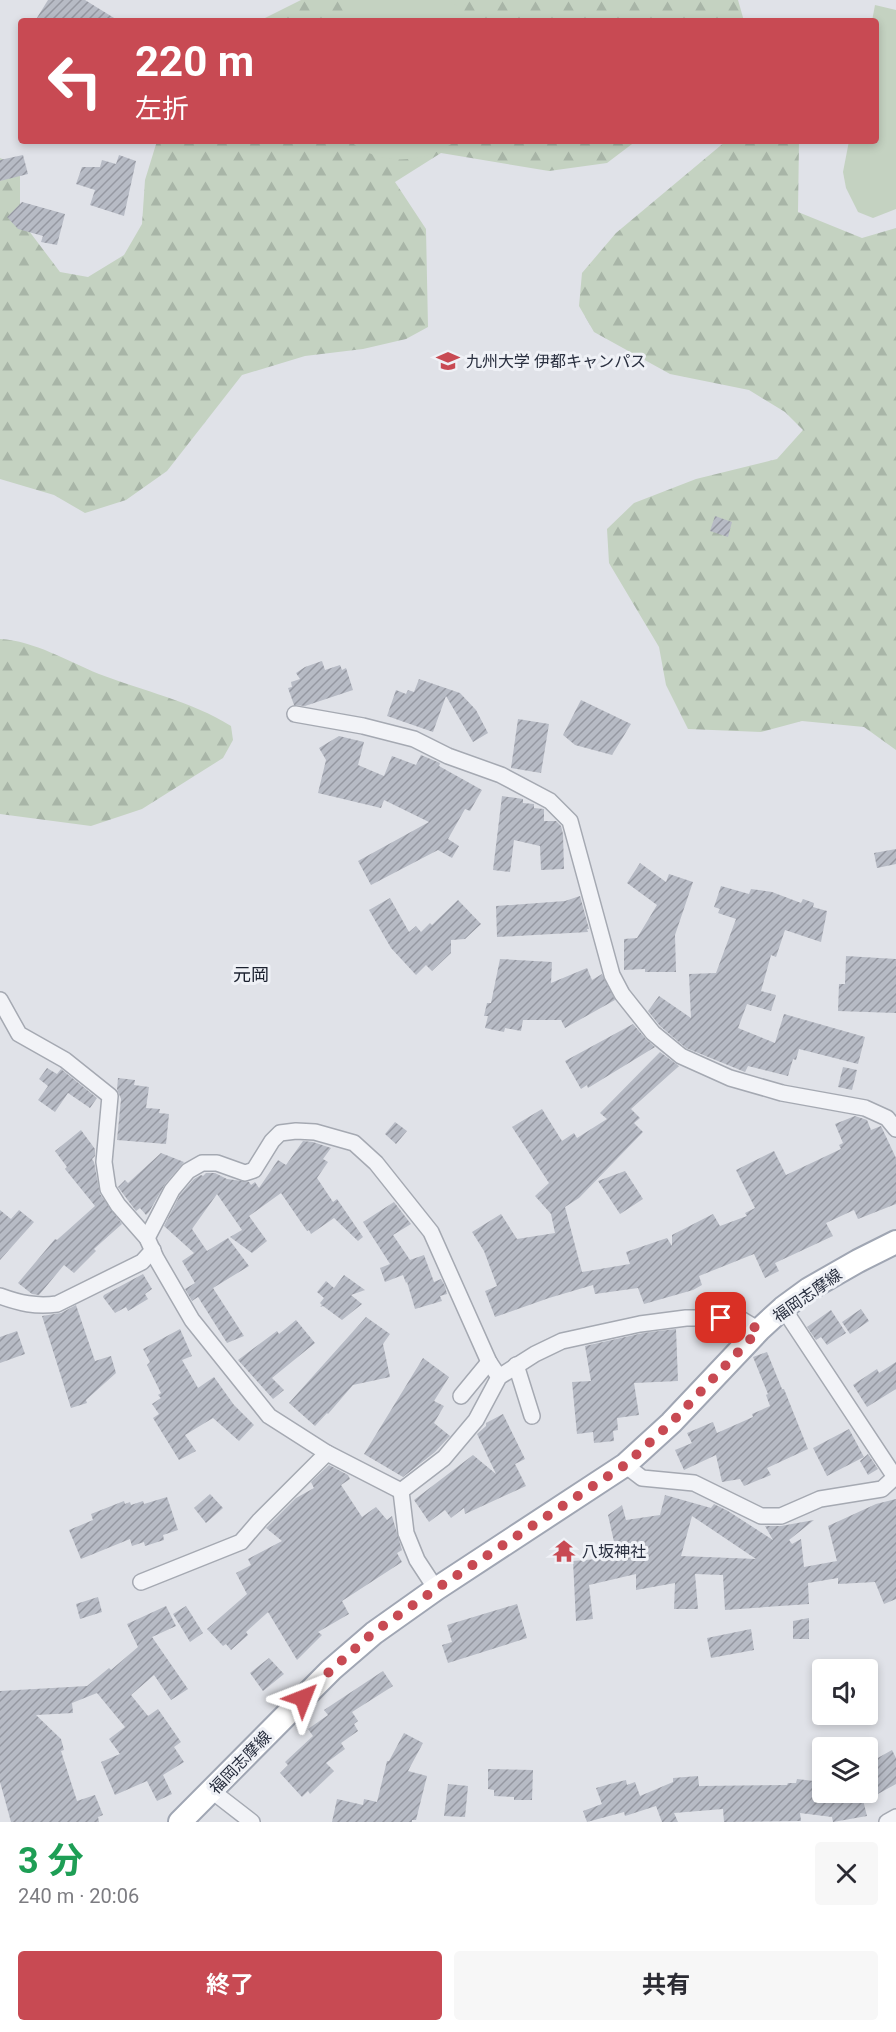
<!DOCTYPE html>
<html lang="ja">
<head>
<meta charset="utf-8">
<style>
  :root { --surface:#fff; --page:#f7f7f7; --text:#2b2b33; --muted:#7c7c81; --accent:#c84a53 }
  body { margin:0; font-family:Roboto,"Noto Sans JP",sans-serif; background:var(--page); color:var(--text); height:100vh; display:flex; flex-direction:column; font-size:22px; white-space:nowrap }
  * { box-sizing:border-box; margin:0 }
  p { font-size:20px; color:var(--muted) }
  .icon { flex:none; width:33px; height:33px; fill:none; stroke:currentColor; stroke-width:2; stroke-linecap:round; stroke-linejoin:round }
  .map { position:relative; height:1822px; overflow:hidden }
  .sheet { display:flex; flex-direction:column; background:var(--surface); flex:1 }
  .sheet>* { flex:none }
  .guide { position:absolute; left:18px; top:18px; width:861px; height:126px; border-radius:6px; box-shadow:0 3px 9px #0003; background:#c84a53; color:#fff; overflow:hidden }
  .controls { position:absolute; left:812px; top:1659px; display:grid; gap:12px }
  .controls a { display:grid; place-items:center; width:66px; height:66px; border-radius:6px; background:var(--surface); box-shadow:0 3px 9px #0003; font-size:30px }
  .pin { position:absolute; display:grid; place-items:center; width:51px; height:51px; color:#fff; margin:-26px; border-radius:12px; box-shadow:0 3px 9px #0006 }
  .me { position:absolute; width:66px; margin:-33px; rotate:45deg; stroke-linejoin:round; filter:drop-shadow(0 0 4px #0008) }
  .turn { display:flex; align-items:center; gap:21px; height:126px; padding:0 18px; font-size:27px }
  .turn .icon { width:78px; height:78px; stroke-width:2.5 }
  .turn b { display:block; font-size:42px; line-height:51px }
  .round { display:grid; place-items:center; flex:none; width:63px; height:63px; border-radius:6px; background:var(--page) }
  .head { display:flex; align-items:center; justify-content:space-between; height:102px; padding:0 18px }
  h1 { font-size:36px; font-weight:700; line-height:45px; color:#1e9e55 }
  .button { display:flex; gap:12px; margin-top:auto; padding:12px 18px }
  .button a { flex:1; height:69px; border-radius:6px; background:var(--accent); color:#fff; font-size:24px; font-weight:700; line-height:69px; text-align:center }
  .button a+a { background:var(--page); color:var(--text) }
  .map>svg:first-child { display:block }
  .forest { fill:url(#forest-firs) }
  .green { fill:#c4d2c1 }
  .building { fill:url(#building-hatch); fill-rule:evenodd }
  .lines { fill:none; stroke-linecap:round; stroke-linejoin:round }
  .street-casing { stroke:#a5a9b2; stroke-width:18 }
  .primary-casing { stroke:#a0a6b3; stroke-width:26 }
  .street { stroke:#f2f3f7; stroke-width:15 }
  .primary { stroke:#fff; stroke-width:22 }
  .route { stroke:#c84a53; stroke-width:10; stroke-dasharray:0 18 }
  .labels { text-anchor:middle; stroke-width:6; stroke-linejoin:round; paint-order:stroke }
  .poi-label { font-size:16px; fill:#292f3f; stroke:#eff1f6; text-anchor:start }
  .street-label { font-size:16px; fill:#292f3f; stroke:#eff1f6 }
  .neighbourhood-label { font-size:18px; fill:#1b212f; stroke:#eff1f6 }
</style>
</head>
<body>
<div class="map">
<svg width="896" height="1822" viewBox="0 0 896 1822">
  <defs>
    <pattern id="forest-firs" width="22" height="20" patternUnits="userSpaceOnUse" patternTransform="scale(1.5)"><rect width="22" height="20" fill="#c4d2c1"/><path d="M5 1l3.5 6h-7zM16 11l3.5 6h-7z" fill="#a8b5a7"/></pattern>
    <pattern id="building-hatch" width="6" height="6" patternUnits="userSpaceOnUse" patternTransform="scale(1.5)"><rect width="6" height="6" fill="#b7bbc5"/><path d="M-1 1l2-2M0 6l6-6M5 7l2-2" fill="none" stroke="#9598a1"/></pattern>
  </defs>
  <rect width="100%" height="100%" fill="#e0e2e8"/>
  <g class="forest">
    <path d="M301,0h437l6,21h-485z"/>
    <path d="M157,141h479l-29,22 -58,8 -108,-18 -46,29 31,47 2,98 -22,12 -43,10 -58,7 -63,19 -75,96 -41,29 -41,13 -31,-18 -54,-16v-321l20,9v52l40,53 28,5 36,-22 18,-31 3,-44z"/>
    <path d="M726,141h73l-1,71 64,26 34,-10v522l-32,-23 -62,-6 -41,11 -73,-3 -22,-44 -7,-38 -50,-84 -2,-34 27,-26 62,-24 81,-20 26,-29 -18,-18 -36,-22 -79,-16 -76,-42 -15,-26 3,-33 34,-40z"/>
    <path d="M0,639c35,2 67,22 99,35 44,17 92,27 132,52l2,14 -10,18 -81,51 -51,17 -91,-12z"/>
  </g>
  <g class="green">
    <path d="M359,0h88l12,7 12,14h-136z"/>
    <path d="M875,5l21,5v199l-23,9 -15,-6 -12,-24 -3,-16 6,-31h27v-120h-4z"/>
    <path d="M350,141h106c-31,22 -75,27 -106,0z"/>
  </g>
  <g class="building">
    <path d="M48,0h37l34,21h-84z"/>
    <path d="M23,155l5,19 -28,7v-21z"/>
    <path d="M119,155l17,6 -12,55 -34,-11 5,-15 -19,-6 6,-17h18l2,-7 14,4z"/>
    <path d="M22,202l43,12 -8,31 -16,-3 2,-6 -25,-7 -11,-12z"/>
    <path d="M715,516l17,6 -4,15 -18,-6z"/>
    <path d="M322,661l3,9 15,-5 2,5 4,-2 7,22 -48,16 -11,-1 -6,-17 4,-1 -1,-5 9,-3 -4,-6 9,-6z"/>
    <path d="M419,679l41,14 16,17 12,23 -15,9 -27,-46 -13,36 -46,-16 9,-26 10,4 2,-4 6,2z"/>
    <path d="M581,700l50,24 -19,31 -37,-10 -12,-10z"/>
    <path d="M518,719l31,5 -8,49 -30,-5z"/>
    <path d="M339,736l25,6 -6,23 26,11 8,-20 24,9 5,-10 19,8 -1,3 43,24 -12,21 -5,-2 -17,30 11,7 -7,12 -14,-8 -67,35 -13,-24 71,-39 -45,-22 -3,8 -63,-15 8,-33 -7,-12z"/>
    <path d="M502,796l21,3v4l11,1v4l10,1v12h12l5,5 2,8 1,35 -23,1 -1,-24 -26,-6 -4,32 -17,-2z"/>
    <path d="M896,849v15l-19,4 -3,-15z"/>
    <path d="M640,863l26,19 3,-8 24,8 -18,53 1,37h-31v-3l-21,1v-31l13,-1 20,-33 -30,-22z"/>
    <path d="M721,886l28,8 2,-5 21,3 29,11 2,-4 11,4 -1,4 14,4 -6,31 -36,-12 -9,27 -5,-2 -10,36 15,4 -5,16 -24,-7 -9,24 37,15 9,-29 81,23 -7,27 -59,-15 -3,11 -3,-1 -5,17 -40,-10 -3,6 -59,-24 -26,-22 -12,-15 11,-15 32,22 -2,-44 27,-1 20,-54 -18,-6 2,-4 -6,-2z"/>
    <path d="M580,896l9,33h-2l1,3 -91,5 -1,-31 69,-5z"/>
    <path d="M390,898l19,34 7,-6 5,6 9,-9 2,2 26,-25 23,24 -16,15 -14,1v13l-19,18 -6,-6 -10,10 -25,-27 -22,-38z"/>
    <path d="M846,956l50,3v54l-58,-2 1,-27h6z"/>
    <path d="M500,959l52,3 -1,21 36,-15 5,12 10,-6 13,26 -50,28 -4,-8h-38l-2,11 -16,-3 -1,4 -19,-4 3,-12h-4l3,-13h4z"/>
    <path d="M633,1024l13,15 9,8 -67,41 -1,-3 -6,4 -16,-28z"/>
    <path d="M660,1052l19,14 -48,43 9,9 -6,5 9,9 -64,66 -14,9 17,65 48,-8 -4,-12 41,-14 5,8v-11l41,-21 7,12 27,-10 -2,-3 10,-5 -19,-38 38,-19 12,24 55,-26 -2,-4 4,-2 -8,-19 20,-8 12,4 4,10 10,-4 15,32v46l-38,15 -4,-9 -28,13 7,13 -58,27 4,8 -14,7 -11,-24 -55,22 3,9 -9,5 -49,14 -6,-16 -43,6 -2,-9 -44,13 -54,19 -10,-26 12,-5 -13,-35 -12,-19 29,-18 16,25 38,-6 -4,-19 -16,-18 14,-13 -37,-56 30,-18 20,32 12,-8 3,5 30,-19 -7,-6z"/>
    <path d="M843,1067l14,3 -5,20 -14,-3z"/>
    <path d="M47,1068l10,6 4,-5 36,29 -7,10 -22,-15 -13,19 -17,-12 10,-14 -9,-7z"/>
    <path d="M118,1078l17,2 -1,5 15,2 -3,21 14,1 -1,4 10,1 -3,30 -49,-4 4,-41 -4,-10z"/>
    <path d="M395,1122l12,9 -11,13 -11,-10z"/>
    <path d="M81,1130l14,19v7l-3,3 2,3 6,32 22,30 -28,25 2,2 -22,22 -10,-8 -25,30 -7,-1 -14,-11 37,-44 2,1 38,-34 -30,-37 2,-2 -12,-16z"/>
    <path d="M303,1141l10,1 18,6 -8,11 5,3 -11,16 16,24 4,-3 26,38 -5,4 -24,-23 -23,16 -2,-4 -2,1 -26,-38 -32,23 18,25 -15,12 -22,-16 12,-7 -25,-36 -25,35 15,22 21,-13 21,28 -36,22 31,48 -17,7 -29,-46 -6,4 -7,-12 10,-6 -13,-22 12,-8 -30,-27 16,-31 14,-16 7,-4 2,1 3,-3h9l12,6 22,3 2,3 4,-3 4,6 19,-28 8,5z"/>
    <path d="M161,1153l23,9 -19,22 -16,28 -3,3 -6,-7 -4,3 -18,-24 7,-7 3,3z"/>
    <path d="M625,1171l18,28 -23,15 -22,-33z"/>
    <path d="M394,1202l17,22 -18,11 17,25 14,-5 10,27 7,-3 4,7 2,8 -7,2 2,5 -27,8 -8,-27 -1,1 -3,-8 -18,7 -5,-14 10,-4 -27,-42z"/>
    <path d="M0,1210l11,9 8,-9 15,12 -34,38z"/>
    <path d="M143,1274l9,15 -7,5 3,5 -20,12 -2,-4 -11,6 -12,-16 1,-2z"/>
    <path d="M344,1275l21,15 -14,5 11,9 -20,16 -19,-14 -3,1 2,-2 -2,-2 4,-5 -7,-6 9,-11 8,7z"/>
    <path d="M76,1305l19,56 16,-5 5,17 -30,27 1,3 -16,5 -29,-92 19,-3z"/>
    <path d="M861,1309l8,12 -19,13 -8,-12z"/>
    <path d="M831,1310l15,23 -19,12 -6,-8 -5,3 -9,-13z"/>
    <path d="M366,1317l24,17 -7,10 7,33 -37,8 -25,29 -1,-1 -12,13 -26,-23z"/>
    <path d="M296,1320l19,23 -43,35 12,12 -11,9 -35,-39 39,-29 2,3z"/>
    <path d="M180,1329l12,27 -10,4 16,28 16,-11 20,28 20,20 -15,16 -26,-23 -28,17 11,16 -17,9 -26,-42 6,-4 -7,-10 9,-6 -3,-3 3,-2 -14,-28 3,-3 -7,-13z"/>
    <path d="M676,1329l2,52 -44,2 5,32 -22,3 1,12 -5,1 1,10 -20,2 -1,-11 -16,2 -5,-52 19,-1 -6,-35 58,-13z"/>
    <path d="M17,1331l8,23 -25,9v-26z"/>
    <path d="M767,1352l15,37h2l24,60 -41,19 4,7 -27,11 -4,-7 -18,3 -6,-27 -32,15 -9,-20 17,-7 -5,-10 26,-11 4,11 36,-16 -1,-3 18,-8 -4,-11 2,-1 -15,-37z"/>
    <path d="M423,1358l26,19 -15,24 10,5 -10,17 16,13 -15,16 -32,25 -39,-23z"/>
    <path d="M896,1362v27l-29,18 -14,-22 24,-16 2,4z"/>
    <path d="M503,1414l22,45 -10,5 11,22 -61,28 -1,-6 -13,10 -6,-8 -16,12 -15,-22 59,-45 23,19 -19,-40 9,-8v-3z"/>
    <path d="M849,1429l15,28 -37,19 -14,-28z"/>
    <path d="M868,1454l10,15 -10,6 -8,-14z"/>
    <path d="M329,1465l19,10 2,4 -9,6 21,32 14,-10 11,13 5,-4 10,34 -5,3 5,9 -60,39 7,13 -31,18 4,3 -25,25 -29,-48 -22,20 2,3 -17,15 -5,-6 -3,2 -16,-17 40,-35 -11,-21 15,-8 -3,-6 34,-18 -16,-13 30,-30 18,-10 -3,-6z"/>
    <path d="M210,1494l13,14 -17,15 -12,-15z"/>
    <path d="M665,1495l46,13 3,-4 14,7 45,29 -8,-14h16l33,-6 -25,20 3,4 9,-5 3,28 33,-6 -9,-35 48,-22 20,-5v100l-12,5 -9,-22 -37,2v-6l-30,5 1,21 -84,6 -2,-35 -28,-1 3,35h-24l1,-26 -39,7v-16l-47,11 4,34 -17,2 -3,-60 24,-2 -1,-9 19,-4 -7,-31 14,-10 4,15 34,-5zM692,1516l64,43 -75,-3z"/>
    <path d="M167,1497l11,33 -15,5 1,5 -19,6 -1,-4 -12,4 -2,-7 -49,20 -12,-29 24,-10 -2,-6 33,-13 1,3 5,-2 1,3 12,-4 1,3z"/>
    <path d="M98,1597l4,15 -22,7 -4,-15z"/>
    <path d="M517,1604l10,34 -79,25 -6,-18 10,-3 -5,-17z"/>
    <path d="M166,1606l10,20 -24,11 36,52 -17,11 -17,-25 -23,20 17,21 10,-7 23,33 -7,5 10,15 -21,13 9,19 -15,7 -10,-20 -32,14 -14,-33 19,-8 -11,-15 16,-12 -28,-34 -25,10 1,10 -37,2 25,24 3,11 -3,1 16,50 18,-6 8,20 -5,2 1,5h-88l-11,-40v-91l87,-5 22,-18 2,2 27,-23 -11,-23z"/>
    <path d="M186,1606l17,27 -13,9 -17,-28z"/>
    <path d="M809,1618v21h-16v-18z"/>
    <path d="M751,1629l3,21 -43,8 -4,-20z"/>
    <path d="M269,1658l15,16 -21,17 -13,-18z"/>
    <path d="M383,1671l10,15 -41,26 6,9 -4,3 4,7 -17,12 4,6 -19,14 8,8 -24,23 -2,-3 -6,6 -22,-24 8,-8 -3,-3 28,-26 -5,-7 20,-14 -4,-5z"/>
    <path d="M404,1733l19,10 -15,28 19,5 -11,44h-4v2h-80l5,-23 26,6 1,-6 13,3 10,-41h2z"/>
    <path d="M892,1750l4,8v26l-29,16v-36z"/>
    <path d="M488,1769l45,1 -1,30h-18v-3l-20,-1v-6l-6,-1z"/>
    <path d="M698,1776l1,10 88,-1 1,-2h8l1,-4 25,3v10h39l6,24 -34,6 -1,-5 -32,-4 1,8 -77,1 -1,-13 -49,4 4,9h-16l-6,-16 -31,10 -1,-4 -37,10 -4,-11 19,-7 -6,-16 14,-4 16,-4 1,5 8,-3 5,14 33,-14v-4z"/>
    <path d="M448,1784l20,2 -3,31 -21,-1z"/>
  </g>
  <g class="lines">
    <g class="street-casing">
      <g id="street">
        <path d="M295,714l68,12 51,13 34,17 53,19 49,26 20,20 42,154 10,19 31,39 28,23 49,22 52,15 83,15 22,10 9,11"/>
        <path d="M0,1000l19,34 46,26 45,36 -6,66 4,27 10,16 29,33 9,20 36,62 77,96 58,37 74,38"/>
        <path d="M147,1238l25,-48 16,-19 14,-8h15l28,10 9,-3 18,-29 8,-8 16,-2 19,1 39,11 22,20 55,69 58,130 10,15"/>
        <path d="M0,1296c19,7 36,11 57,8l85,-42 11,-12"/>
        <path d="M783,1308l112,169"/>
        <path d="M516,1365l16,51"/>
        <path d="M461,1396l28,-34"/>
        <path d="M625,1465l17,13 52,5 67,33h20l39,-17 62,-10 14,-13"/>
        <path d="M141,1582l100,-40 19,-22 67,-67"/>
        <path d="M436,1589l-19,-29 -11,-27 -5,-42 43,-33 32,-38 23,-43 36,-23 27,-13 78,-17 46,-6h53l20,12"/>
        <path d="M212,1791l40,31"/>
        <path d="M887,1822l9,-5"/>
      </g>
    </g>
    <g class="primary-casing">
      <path id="primary" d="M180,1822l151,-152 43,-37 62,-44 189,-124 46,-42 88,-93 24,-22 26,-19 49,-28 38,-19"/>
    </g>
    <use href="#street" class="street"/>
    <use href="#primary" class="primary"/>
  </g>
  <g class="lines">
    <path class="route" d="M303,1698l28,-28 43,-38 62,-43 189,-124 46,-42 88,-93 -20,-12h-18"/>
  </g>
  <defs>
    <g id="university-bare" transform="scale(1.8)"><path d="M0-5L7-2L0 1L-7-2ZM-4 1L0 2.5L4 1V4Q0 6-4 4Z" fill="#c84a53" stroke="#eff1f6" stroke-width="2.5" paint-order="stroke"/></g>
    <g id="temple-bare" transform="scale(1.8)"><path d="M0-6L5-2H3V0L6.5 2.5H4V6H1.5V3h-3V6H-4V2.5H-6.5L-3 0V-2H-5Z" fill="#c84a53" stroke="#eff1f6" stroke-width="2.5" paint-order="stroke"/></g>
  </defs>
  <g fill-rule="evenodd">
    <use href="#university-bare" x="448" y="361"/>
    <use href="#temple-bare" x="564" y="1551"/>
  </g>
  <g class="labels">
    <g class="poi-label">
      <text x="466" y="367">九州大学 伊都キャンパス</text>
      <text x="582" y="1557">八坂神社</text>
    </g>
    <g class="street-label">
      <text transform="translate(807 1295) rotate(-35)" y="6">福岡志摩線</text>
      <text transform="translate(240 1762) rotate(-46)" y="6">福岡志摩線</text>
    </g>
    <g class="neighbourhood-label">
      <text x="251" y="981">元岡</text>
    </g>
  </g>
</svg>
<div class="controls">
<a><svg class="icon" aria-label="sound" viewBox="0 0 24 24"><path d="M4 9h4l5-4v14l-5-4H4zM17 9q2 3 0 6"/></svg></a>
<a><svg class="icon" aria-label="layers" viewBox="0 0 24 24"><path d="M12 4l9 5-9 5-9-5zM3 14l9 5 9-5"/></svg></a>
</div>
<div class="pin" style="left:721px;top:1318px;background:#d93025"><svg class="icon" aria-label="arrive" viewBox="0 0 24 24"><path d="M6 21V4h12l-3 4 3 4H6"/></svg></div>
<svg class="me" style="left:303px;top:1698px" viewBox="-20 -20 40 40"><path d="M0-17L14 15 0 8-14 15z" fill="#c84a53" stroke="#fff" stroke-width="4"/></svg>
<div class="guide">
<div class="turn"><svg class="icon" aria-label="left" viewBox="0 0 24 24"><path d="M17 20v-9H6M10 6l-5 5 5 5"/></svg><div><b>220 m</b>左折</div></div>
</div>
</div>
<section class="sheet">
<div class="head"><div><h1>3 分</h1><p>240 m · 20:06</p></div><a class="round"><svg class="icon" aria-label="close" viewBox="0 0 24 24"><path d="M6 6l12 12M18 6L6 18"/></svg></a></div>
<div class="button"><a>終了</a><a>共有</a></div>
</section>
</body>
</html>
